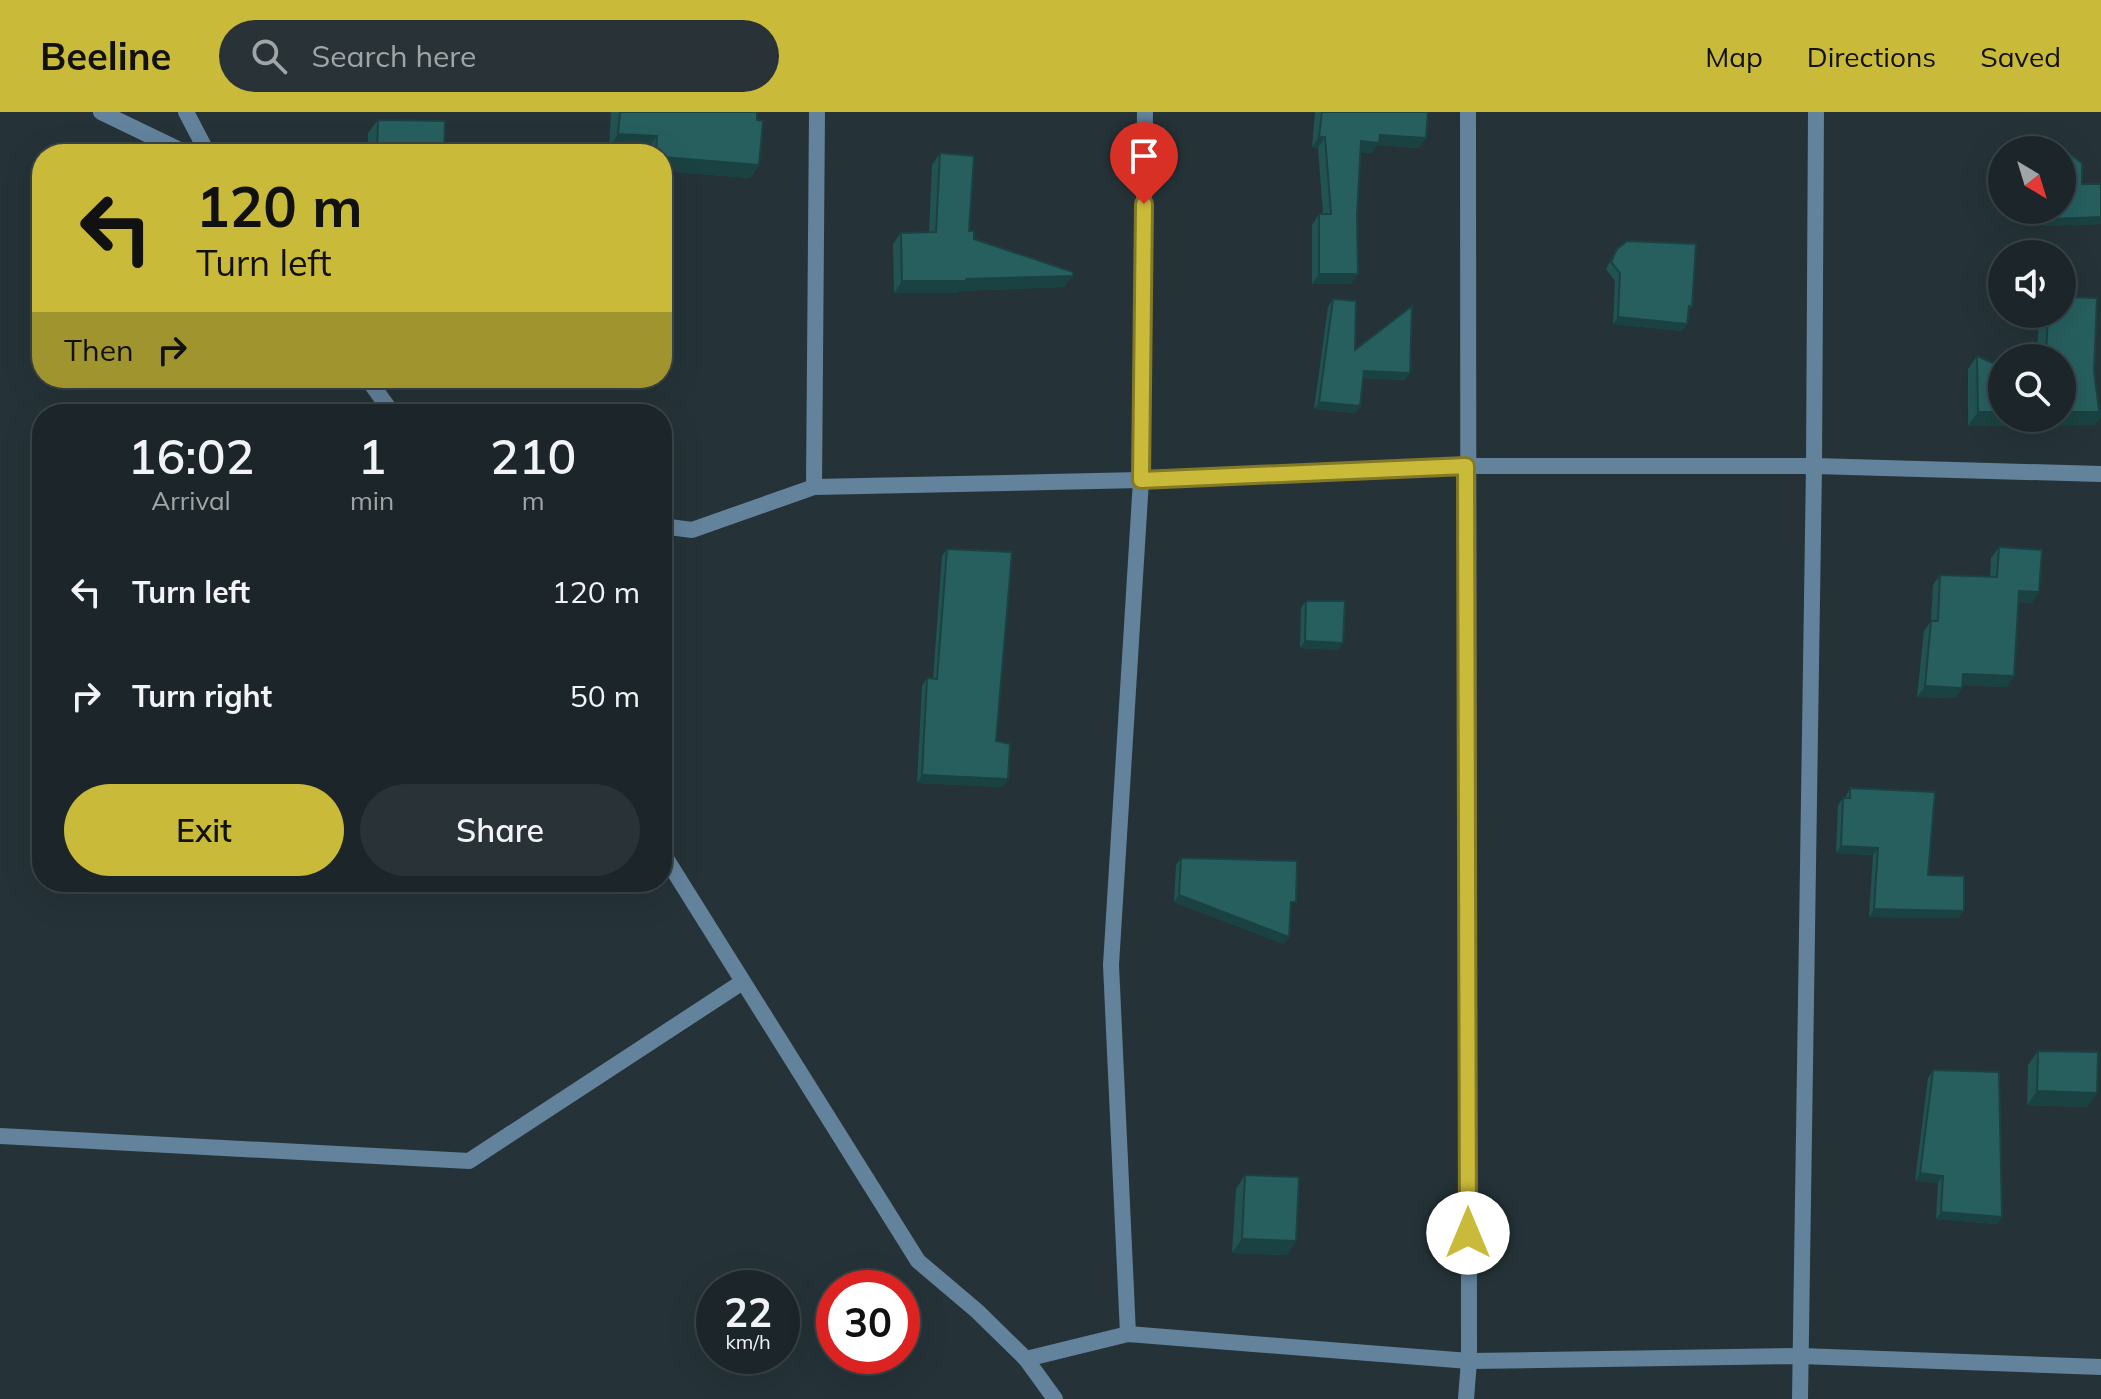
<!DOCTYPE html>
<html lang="en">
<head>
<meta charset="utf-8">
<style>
  :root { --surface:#1c262a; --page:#293236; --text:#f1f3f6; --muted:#a0a5a8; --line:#3a4347; --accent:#c9ba3a }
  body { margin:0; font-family:Mulish,sans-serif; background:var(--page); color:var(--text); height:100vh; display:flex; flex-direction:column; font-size:30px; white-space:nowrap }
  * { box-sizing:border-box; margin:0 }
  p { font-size:26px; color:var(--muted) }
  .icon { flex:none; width:44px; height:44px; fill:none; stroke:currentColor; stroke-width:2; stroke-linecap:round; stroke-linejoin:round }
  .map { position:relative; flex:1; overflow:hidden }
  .details { position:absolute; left:32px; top:292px; width:640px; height:488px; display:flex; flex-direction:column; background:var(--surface); border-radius:32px; box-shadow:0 8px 32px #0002,0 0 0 2px var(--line) }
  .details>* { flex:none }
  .hud { position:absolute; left:32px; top:32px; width:640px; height:244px; border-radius:32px; box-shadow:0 8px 32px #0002,0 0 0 2px var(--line); background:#c9ba3a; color:#111; overflow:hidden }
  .needle { width:52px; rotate:142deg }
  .buttons { position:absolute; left:1988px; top:24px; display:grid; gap:16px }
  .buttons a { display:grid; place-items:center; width:88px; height:88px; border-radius:50%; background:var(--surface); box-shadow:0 8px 32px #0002,0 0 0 2px var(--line); font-size:40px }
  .speed { position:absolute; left:696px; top:1158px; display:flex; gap:16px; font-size:40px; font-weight:700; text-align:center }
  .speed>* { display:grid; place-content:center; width:104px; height:104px; border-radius:50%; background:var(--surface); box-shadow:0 8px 32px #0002,0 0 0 2px var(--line); line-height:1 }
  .speed small { font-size:20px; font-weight:400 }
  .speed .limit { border:12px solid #d22; background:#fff; color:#111 }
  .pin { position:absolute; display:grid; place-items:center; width:68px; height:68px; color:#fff; margin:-82px -34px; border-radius:50% 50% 50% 0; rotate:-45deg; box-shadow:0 0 8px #0007 }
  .pin .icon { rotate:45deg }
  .me { position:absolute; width:88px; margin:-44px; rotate:0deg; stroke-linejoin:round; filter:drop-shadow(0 0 6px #0008) }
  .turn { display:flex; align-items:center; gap:28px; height:168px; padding:0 32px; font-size:36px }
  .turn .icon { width:104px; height:104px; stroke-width:2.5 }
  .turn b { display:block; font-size:56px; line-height:68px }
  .then { display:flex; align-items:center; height:76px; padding:0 32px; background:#0003; gap:16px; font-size:30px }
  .eta { display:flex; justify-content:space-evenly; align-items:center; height:136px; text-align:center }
  .eta b { font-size:48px; font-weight:600; line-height:56px }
  .cta { display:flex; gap:16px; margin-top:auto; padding:16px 32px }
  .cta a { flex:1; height:92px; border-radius:48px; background:var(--accent); color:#111; font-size:32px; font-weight:600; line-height:92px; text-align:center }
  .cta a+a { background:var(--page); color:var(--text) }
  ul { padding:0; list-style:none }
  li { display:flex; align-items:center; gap:24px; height:104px; padding:0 32px }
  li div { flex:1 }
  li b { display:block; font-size:30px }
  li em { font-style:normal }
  header { display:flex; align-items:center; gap:48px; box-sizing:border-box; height:112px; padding:0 40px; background:var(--accent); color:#111 }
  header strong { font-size:38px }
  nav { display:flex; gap:44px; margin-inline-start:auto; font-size:28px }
  .search { width:560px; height:72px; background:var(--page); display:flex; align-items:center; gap:20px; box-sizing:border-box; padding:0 28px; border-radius:44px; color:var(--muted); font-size:30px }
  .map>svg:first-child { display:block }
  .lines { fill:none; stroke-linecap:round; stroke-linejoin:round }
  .street { stroke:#63839c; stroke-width:16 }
  .wall { fill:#225252 }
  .shaded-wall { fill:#1b4242 }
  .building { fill:#275f5f; stroke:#1b4242; stroke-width:2 }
  .route-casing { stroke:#837926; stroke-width:20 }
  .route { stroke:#c9ba3a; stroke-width:14 }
</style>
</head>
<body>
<header>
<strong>Beeline</strong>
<div class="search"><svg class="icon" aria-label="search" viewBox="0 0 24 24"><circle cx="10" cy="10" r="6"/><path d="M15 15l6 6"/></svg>Search here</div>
<nav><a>Map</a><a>Directions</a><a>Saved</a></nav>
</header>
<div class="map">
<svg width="2101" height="1287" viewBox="0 0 2101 1287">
  <rect width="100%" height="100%" fill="#253338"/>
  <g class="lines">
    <g class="street">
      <path d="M101,0l87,42"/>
      <path d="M186,0l22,42"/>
      <path d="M367,266l26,36"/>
      <path d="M814,375l3,-375"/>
      <path d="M662,414l30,4 122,-43 327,-7 325,-14h348l287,8"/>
      <path d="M662,740l256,409 59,50 49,48 29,40"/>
      <path d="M0,1024l469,25 272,-178"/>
      <path d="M1128,1222l-17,-369 30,-485 4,-368"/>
      <path d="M1026,1247l102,-25 341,27 332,-5 300,11"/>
      <path d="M1466,1287l3,-38 -1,-1249"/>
      <path d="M1800,1287l14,-933 2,-354"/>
    </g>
  </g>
  <g class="wall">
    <path d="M611,0h146v8l2,45 -9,13 -88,-7v-17h-14v-5l-39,-1z"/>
    <path d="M1315,0h113l-9,36 -42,-3 -6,8 -11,-1 -9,132h-39v-59l7,-11h4l-5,-66 -6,-1z"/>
    <path d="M378,8l66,34h-76v-21z"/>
    <path d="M2047,25l35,26v21h19v40l-57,2v-16h18v-60h-20v-5z"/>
    <path d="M940,41l29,78 5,8 90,48 -105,4 -1,2h-64l-1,-49 8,-11 28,-1 3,-67z"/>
    <path d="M1617,137l71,62 -6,20 -69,-7 2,-43 -9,-12z"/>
    <path d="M1333,187l22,51 50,30 -42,-2 -3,28 -5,7 -41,-4 14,-102z"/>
    <path d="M2039,202h23l32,57 5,39h2v7l-6,8 -127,1v-57l9,-13 85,62v-60h-25z"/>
    <path d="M1999,435l33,56 -14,-1 -11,85 -44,-2 -1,3 -7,10 -38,-1 7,-66 7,-10 2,-36 7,-10 50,2 1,-19z"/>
    <path d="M947,437l49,192 12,38 -5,8 -86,-4 5,-97 5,-8 6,1 9,-123z"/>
    <path d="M1306,489l32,49 -38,-2 1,-40z"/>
    <path d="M1850,676l78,87 31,43 -90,-1 4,-62 -37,-2 2,-48 5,-7h2z"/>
    <path d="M1181,746l109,51 -6,35 -110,-42 2,-37z"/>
    <path d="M2038,939l59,42 -10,14 -60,-2 1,-40z"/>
    <path d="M1933,958l69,147 -5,7 -61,-5 2,-36 -23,-2 13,-103z"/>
    <path d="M1245,1063l51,66 -9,14 -55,-2 4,-64z"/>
  </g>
  <g class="shaded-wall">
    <path d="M618,22l39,2 -9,13 -39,-1z"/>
    <path d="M1380,23l46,3 -7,10 -42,-3 -6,8 -18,-2 8,-10z"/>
    <path d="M1319,25h6l-7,11 -6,-1z"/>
    <path d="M662,45l97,8 -9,13 -88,-7z"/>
    <path d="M2101,105v7l-57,2 5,-7z"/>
    <path d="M1319,162h39l-7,10h-39z"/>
    <path d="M1073,164l-9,11 -105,4 -1,2h-64l8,-12z"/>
    <path d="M1618,205l69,7 -5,7 -69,-7z"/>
    <path d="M1364,259l46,2 -5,7 -46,-2z"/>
    <path d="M1319,290l41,4 -5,7 -41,-4z"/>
    <path d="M1978,300h24v6h60v-6h39v5l-6,8 -127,1z"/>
    <path d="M2019,479l20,1 -7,11 -20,-2z"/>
    <path d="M1305,529l38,2 -5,7 -38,-2z"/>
    <path d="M1963,562l51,2 -7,11 -51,-2z"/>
    <path d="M1925,574l37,2 -7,10 -38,-1z"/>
    <path d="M922,663l86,4 -5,8 -86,-4z"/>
    <path d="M1841,734l37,2 -5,7 -37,-2z"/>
    <path d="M1179,783l110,42 -5,7 -110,-42z"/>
    <path d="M1874,797l90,2 -5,7 -90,-1z"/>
    <path d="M2037,979l60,2 -10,14 -60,-2z"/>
    <path d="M1920,1061l23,3 -5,7 -23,-2z"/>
    <path d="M1941,1100l61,5 -5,7 -61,-5z"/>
    <path d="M1242,1127l54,2 -9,14 -55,-2z"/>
  </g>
  <g class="building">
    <path d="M620,0h137v8l6,1 -4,44 -97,-8v-3h-6l1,-18 -39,-2z"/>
    <path d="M1322,0h106l-2,26 -46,-3 -1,8 -18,-2 -4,74 1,59h-39v-60h12l-6,-77h-6z"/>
    <path d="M378,8l67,1 -1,33h-67z"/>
    <path d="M2047,25l35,26v21h19v33l-52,2v-9h13v-60h-14z"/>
    <path d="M940,41l34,3 -5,75h5v8l99,33v4l-107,3v2h-64l-1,-48 35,-1z"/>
    <path d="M1627,129l69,3 -4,63 -3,-1 -2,18 -69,-7 2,-44 -9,-11 6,-13z"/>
    <path d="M2062,185l35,1 -3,73 5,39 2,2h-39v-54h-16l2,-44h14z"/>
    <path d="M1333,187l23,2 -1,49 57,-44 -2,67 -46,-2 -4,35 -41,-4z"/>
    <path d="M1977,244l25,11v45h-24z"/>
    <path d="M1999,435l43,3 -3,42 -20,-1 -5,85 -51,-2 -1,14 -37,-2 6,-65h7l2,-46 57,2z"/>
    <path d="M947,437l65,3 -16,189 14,3 -2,35 -86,-4 5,-97 10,1z"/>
    <path d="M1306,489h39l-2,42 -38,-2z"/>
    <path d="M1850,676l85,4 -7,83 36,1v35l-90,-2 4,-61 -37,-2 2,-48h7z"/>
    <path d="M1181,746l116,3 -1,41h-5l-2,35 -110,-42z"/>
    <path d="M2038,939l60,1 -1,41 -60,-2z"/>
    <path d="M1933,958l66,2 3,145 -61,-5 2,-36 -23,-3z"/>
    <path d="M1245,1063l54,2 -3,64 -54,-2z"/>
  </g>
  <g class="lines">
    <g class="route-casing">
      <path id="route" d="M1144,92l-3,276 325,-14 2,767"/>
    </g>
    <use href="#route" class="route"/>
  </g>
</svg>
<div class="buttons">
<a><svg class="needle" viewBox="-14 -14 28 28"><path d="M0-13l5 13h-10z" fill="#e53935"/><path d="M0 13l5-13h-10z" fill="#a0a5a8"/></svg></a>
<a><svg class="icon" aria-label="sound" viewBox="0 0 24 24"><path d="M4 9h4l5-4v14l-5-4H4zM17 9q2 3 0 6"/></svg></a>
<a><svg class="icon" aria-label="search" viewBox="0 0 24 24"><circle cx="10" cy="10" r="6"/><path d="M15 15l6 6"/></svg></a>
</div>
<div class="speed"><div>22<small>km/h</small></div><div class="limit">30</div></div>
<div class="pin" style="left:1144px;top:92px;background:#d93025"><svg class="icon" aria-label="arrive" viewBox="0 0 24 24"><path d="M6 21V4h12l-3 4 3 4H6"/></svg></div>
<svg class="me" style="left:1468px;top:1121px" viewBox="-20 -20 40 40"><circle r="19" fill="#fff"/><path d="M0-13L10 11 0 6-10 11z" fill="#c9ba3a"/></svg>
<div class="hud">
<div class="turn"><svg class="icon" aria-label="left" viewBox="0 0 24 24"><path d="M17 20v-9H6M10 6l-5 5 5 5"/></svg><div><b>120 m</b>Turn left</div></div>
<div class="then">Then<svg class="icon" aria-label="right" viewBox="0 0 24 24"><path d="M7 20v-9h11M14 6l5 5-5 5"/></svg></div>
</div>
<section class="details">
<div class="eta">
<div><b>16:02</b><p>Arrival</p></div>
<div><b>1</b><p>min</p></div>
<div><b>210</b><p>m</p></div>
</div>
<ul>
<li><svg class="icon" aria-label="left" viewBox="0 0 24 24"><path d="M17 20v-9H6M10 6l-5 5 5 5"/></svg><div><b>Turn left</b></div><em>120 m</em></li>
<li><svg class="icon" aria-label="right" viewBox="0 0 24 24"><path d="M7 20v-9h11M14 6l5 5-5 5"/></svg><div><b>Turn right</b></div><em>50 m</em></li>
</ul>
<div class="cta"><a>Exit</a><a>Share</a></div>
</section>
</div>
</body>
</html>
